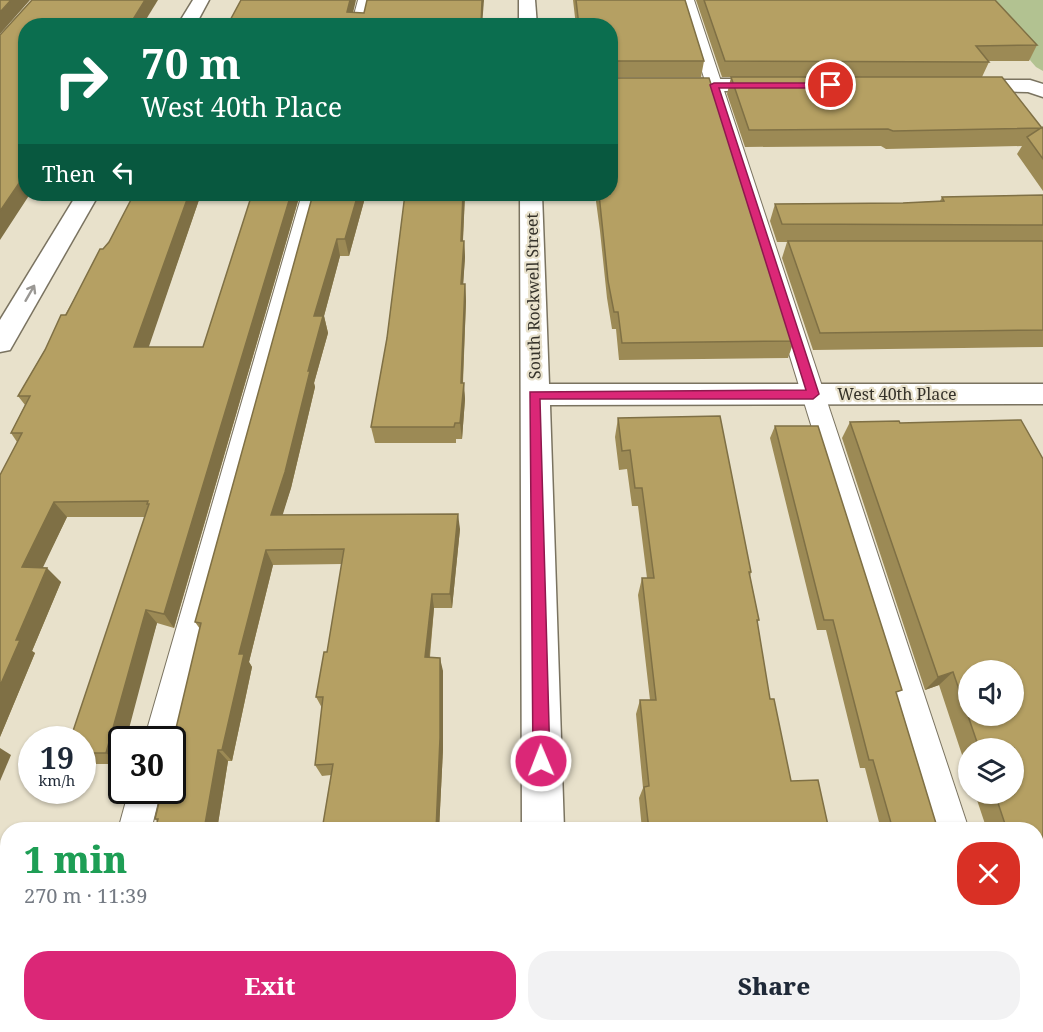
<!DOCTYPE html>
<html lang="en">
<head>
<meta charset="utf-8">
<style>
  :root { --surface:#fff; --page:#f2f2f3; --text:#1f2937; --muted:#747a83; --accent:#db2777 }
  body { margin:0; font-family:"Noto Serif",serif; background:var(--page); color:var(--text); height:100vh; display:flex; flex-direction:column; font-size:22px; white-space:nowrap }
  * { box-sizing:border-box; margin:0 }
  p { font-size:20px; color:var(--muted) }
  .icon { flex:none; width:33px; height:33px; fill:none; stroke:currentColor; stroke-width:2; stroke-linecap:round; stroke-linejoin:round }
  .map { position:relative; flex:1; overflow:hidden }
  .panel { position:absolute; left:0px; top:822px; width:1044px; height:210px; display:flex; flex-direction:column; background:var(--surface); border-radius:24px 24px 0 0; box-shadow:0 2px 4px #0004 }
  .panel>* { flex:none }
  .banner { position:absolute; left:18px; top:18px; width:600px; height:183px; border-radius:24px; box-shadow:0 2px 4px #0004; background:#0b6e4f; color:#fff; overflow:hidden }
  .tools { position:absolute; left:958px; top:660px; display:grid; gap:12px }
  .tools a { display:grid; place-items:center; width:66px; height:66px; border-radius:50%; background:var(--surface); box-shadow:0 2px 4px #0004; font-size:30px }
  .speed { position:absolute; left:18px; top:726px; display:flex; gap:12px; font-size:30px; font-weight:700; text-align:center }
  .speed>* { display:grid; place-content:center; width:78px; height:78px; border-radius:50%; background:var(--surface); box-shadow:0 2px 4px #0004; line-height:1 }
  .speed small { font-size:15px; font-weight:400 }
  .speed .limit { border:3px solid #111; border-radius:9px; background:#fff; color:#111 }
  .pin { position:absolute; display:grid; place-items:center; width:51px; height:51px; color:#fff; margin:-26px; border:3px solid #fff; border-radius:50%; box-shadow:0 2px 6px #0007 }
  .me { position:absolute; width:66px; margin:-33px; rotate:359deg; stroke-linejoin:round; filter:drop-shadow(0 0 4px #0008) }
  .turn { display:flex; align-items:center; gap:21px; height:126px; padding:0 24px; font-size:27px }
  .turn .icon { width:78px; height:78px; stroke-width:2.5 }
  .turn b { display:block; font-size:42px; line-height:51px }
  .then { display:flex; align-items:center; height:57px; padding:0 24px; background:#0003; gap:12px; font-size:22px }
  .round { display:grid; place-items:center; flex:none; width:63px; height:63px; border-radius:24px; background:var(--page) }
  .summary { display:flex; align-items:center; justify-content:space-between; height:102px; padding:0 24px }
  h1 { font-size:36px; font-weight:800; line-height:45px; color:#1e9e55 }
  .primary-button { display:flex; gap:12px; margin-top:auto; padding:12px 24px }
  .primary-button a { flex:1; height:69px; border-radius:24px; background:var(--accent); color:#fff; font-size:24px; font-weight:800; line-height:69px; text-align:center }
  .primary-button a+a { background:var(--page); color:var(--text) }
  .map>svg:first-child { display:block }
  .green { fill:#b2c291 }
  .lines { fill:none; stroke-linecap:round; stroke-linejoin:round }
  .lane-casing { stroke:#7a7360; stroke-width:2 }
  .street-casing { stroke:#7a7360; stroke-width:3 }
  .lane { fill:#fff; fill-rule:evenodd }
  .street { fill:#fff; fill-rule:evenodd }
  .wall { fill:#9c8a55 }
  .shaded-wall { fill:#7f7045 }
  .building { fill:#b5a063; stroke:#7f7045; stroke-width:1.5; fill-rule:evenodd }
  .oneway { stroke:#9a9894 }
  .route { fill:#db2777; stroke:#8e194d; stroke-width:1.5 }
  .labels { text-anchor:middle; stroke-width:4.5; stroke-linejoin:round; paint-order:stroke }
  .street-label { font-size:16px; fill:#35322a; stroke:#e8e1cb }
</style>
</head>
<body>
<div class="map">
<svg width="1043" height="1032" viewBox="0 0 1043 1032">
  <rect width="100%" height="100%" fill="#e8e1cb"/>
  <path class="green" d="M978,0h65v71l-7,-4z"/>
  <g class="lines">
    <g class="lane-casing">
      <g id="lane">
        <path d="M358,0h14l-7,26h-14z"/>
        <path d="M680,0h14l275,830h-33z"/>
        <path d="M302,194h18l-146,546 -2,5v-5h-28z"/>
        <path d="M129,790h32l-10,40h-33z"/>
        <path d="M60,1024h38l-2,8h-38z"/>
        <path d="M997,1024h38l2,8h-38z"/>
      </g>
    </g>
    <g class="street-casing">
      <g id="street">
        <path d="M193,0h16l-14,26h-18z"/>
        <path d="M519,0h16l2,26h-18z"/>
        <path d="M610,79h162l7,2 3,4 -3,4 -7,2h-162z"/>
        <path d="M965,80h65l13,4v13l-15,-5 -70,-2 -3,-4 3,-4z"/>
        <path d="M77,194h22l-89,156 -10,2v-32z"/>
        <path d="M520,194h22l7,190h494v20l-493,1 14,425h-42z"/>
        <path d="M523,1024h48l1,8h-50z"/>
      </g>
    </g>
    <use href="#lane" class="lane"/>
    <use href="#street" class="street"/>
  </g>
  <g class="wall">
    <path d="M573,0h112l19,61 -3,16h-90l183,264 -6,17 -169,2 -3,-31h-4l-5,-31 -7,-67 -5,-37h15v-168h-34z"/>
    <path d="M696,0h299l42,45 -8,16h-41l1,1 -7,15 60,51 1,-1v64l-26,-37 5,-8 -136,3 -5,-3 -136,1 -18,-53 4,-17h-9z"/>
    <path d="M201,194l-53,153h55l49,-153h48l-126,434 -17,-5 -35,117v18l-2,6h-38v-24l63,-223h-78l-25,51 19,14 -29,69 3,2 -35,84 17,-295 -6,-9 14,-28 -7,-9 85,-147z"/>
    <path d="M313,194h53l-17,62h-9l-16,60 4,17 -14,50 1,4 -24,101 -9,27 178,14 -8,79h-18l-4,49 13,14v78l-4,81h-117l9,-55 -9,1 -7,-11 7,-57 -6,-11 11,-45 15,-88 -69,1 -24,97 3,5 -20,94h-4l-11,69h-62l2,-9 -2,-2 45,-190 -5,-7z"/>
    <path d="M465,194l-2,47h1l1,16 -2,27h2l1,17 -3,82 2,16 -3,40h-6v4h-81l-4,-16 16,-89z"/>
    <path d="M1043,195v152l-230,3 -31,-92 5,-16h-10l-7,-21 5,-17 128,-1 37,-2 2,-4z"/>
    <path d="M618,418l133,154 -1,4 9,44 -2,3 13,76 21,82 38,49h-187l-3,-32 4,-10 -7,-74 4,-14h10l-12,-105 4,-17h5l-9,-72h-6l-5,-37 -8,1 -4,-33z"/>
    <path d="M850,422l50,1 143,36v534l-7,-17v-146h-49l-12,-36h39v-46h-45v28l-30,-91 -14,5 -83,-252z"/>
    <path d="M775,426l122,269 41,135h-57l-16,-62h-5l-34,-138h-9l-47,-192z"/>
    <path d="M670,1024h169l1,8h-169z"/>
    <path d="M933,1024h70l2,8h-95v-3l24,-1z"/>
  </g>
  <g class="shaded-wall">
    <path d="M11,0h19l-30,34v-22z"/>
    <path d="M145,0h13l-16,26h-13z"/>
    <path d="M350,0h6l-6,26 -3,-14z"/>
    <path d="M482,0h2l-2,26h-1z"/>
    <path d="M26,173v21h4l-30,46v-29z"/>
    <path d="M189,194h12l-58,170 -9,-17z"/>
    <path d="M291,194h9l-126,434 -10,-14z"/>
    <path d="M358,194h8l-17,62 -4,-17z"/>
    <path d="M463,194h2l-3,63 -1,-16z"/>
    <path d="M337,239l3,17 -16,60 4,17 -14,50 1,4 -24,101 -13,42 -7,-15 37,-144 6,-55z"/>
    <path d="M464,241l1,16 -3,44 -1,-17z"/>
    <path d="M465,284l1,17 -4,98 2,-16 1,16 -3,40 -2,-16 1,-40z"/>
    <path d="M54,502l13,15 -31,65 -14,-15z"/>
    <path d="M458,514l2,15 -8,79 -2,-14z"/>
    <path d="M266,550l7,15 -24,97 3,5 -20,94 -10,-11 17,-96z"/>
    <path d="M47,568l14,14 -29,69 3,2 -35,84v-51l16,-46z"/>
    <path d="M432,594l2,14 -6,62 -3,-13z"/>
    <path d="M146,610l11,13 -31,117h-4v18l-2,6 -14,-11z"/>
    <path d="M440,658l3,13v78l-4,81h-3z"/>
    <path d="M953,672l-14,13 -14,5 13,-13z"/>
    <path d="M0,748l11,7 -11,26z"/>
    <path d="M218,750l10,11 -11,69h-13z"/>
    <path d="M161,1024h15l-2,8h-14z"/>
    <path d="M423,1024h4l-1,8h-4z"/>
  </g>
  <g class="building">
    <path d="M0,0h11l-11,12z"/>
    <path d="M32,0h113l-16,26h-103v147l-26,38v-176z"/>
    <path d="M241,0h109l-3,12 17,1 3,-13h115l-1,26h-254z"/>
    <path d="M576,0h109l19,61h-93l-1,1v-36h-31z"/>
    <path d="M704,0h291l42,45 -61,1 13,16 -264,-1z"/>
    <path d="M610,77l1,1h98l85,263 -172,2 -4,-31h-4l-6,-31 -9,-87h11z"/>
    <path d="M731,77h271l40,51 1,-1v32l-16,-22 14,-9 -148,3 -5,-2 -139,1z"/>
    <path d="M134,194h55l-55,153h69l49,-153h39l-127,420 -18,-4 -40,143h-24v-13h-12l79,-236h-2l1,-3 -94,1 -32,65 25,1 -31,72h4l-20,46v-211l22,-42h-11l19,-37h-12l27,-46 16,-35h5l34,-66h3l6,-7z"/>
    <path d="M313,194h45l-13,45h-8l-23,77h9l-15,55h2l-25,101 -14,43 187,-1 -8,80h-18l-7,63 15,1v80l-4,92h-114l11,-66 -18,1 8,-68h-7l8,-45h3l17,-103 -78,1 -27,104h5l-22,96h-4l-14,80h-49l3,-11h-3l7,-29h10v-45l29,-122 -6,-1z"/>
    <path d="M405,194h58l-2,47h3l-3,43h4l-4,99h3l-4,40h-5l-1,4h-83l16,-89z"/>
    <path d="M1043,195v30l-261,-1 -7,-20 128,-1 41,-2 -2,-4z"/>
    <path d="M788,241h255v89l-223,3z"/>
    <path d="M720,416l31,156h-2l10,48h-2l13,79h4l17,82 27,-1 11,50h-180l-5,-43 5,-1 -9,-86h16l-14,-122h12l-12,-90h-7l-5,-38 -8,1 -4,-33z"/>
    <path d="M1021,420l22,39v474l-7,-19v-84h-29l-12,-36h19v-46h-35l-26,-76 -15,5 -88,-255 49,-1 1,2zM969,670h45v46h-45z"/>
    <path d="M775,426h43l84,264 -6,2 42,138h-45l-20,-70h-4l-36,-140h-9z"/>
    <path d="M8,941v15h-5z"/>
    <path d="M107,1024h54l-1,8h-55z"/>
    <path d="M271,1024h152l-1,8h-152z"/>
    <path d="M677,1024h162l1,8h-162z"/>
    <path d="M946,1024h57l2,8h-82l-2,-4h26z"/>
  </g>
  <defs><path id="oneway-shaft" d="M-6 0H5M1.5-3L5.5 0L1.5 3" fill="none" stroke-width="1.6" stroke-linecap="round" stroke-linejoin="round" transform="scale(1.5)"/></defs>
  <use class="oneway" href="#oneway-shaft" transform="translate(30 293) rotate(-60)"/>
  <path class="route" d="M714,83h117l4,2 -4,3h-112l100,306 -6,5h-273l10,362 -3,6 -6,2 -6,-2 -2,-6 -3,-369 276,-2 -96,-305z"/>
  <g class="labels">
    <g class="street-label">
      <text transform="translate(533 296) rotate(-91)" y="6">South Rockwell Street</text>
      <text x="897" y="400">West 40th Place</text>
    </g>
  </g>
</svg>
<div class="tools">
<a><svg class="icon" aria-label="sound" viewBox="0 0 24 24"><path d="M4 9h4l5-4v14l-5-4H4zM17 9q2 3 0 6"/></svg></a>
<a><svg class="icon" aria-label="layers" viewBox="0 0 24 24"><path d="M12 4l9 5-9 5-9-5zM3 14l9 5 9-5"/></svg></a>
</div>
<div class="speed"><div>19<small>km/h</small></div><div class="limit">30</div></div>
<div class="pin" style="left:831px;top:85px;background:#d93025"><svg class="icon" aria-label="arrive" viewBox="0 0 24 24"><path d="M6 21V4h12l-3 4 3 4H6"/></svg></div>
<svg class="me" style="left:541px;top:761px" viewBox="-20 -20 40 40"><circle r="17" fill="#db2777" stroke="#fff" stroke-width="3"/><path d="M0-11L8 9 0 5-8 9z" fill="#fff"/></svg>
<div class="banner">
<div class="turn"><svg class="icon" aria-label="right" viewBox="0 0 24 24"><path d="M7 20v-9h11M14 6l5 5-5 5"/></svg><div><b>70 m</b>West 40th Place</div></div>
<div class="then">Then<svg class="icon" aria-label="left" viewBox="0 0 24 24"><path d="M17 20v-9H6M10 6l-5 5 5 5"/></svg></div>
</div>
<section class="panel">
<div class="summary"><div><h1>1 min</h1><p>270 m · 11:39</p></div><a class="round" style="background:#d93025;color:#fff"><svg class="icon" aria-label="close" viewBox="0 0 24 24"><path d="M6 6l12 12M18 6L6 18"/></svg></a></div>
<div class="primary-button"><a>Exit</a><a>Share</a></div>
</section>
</div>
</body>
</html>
